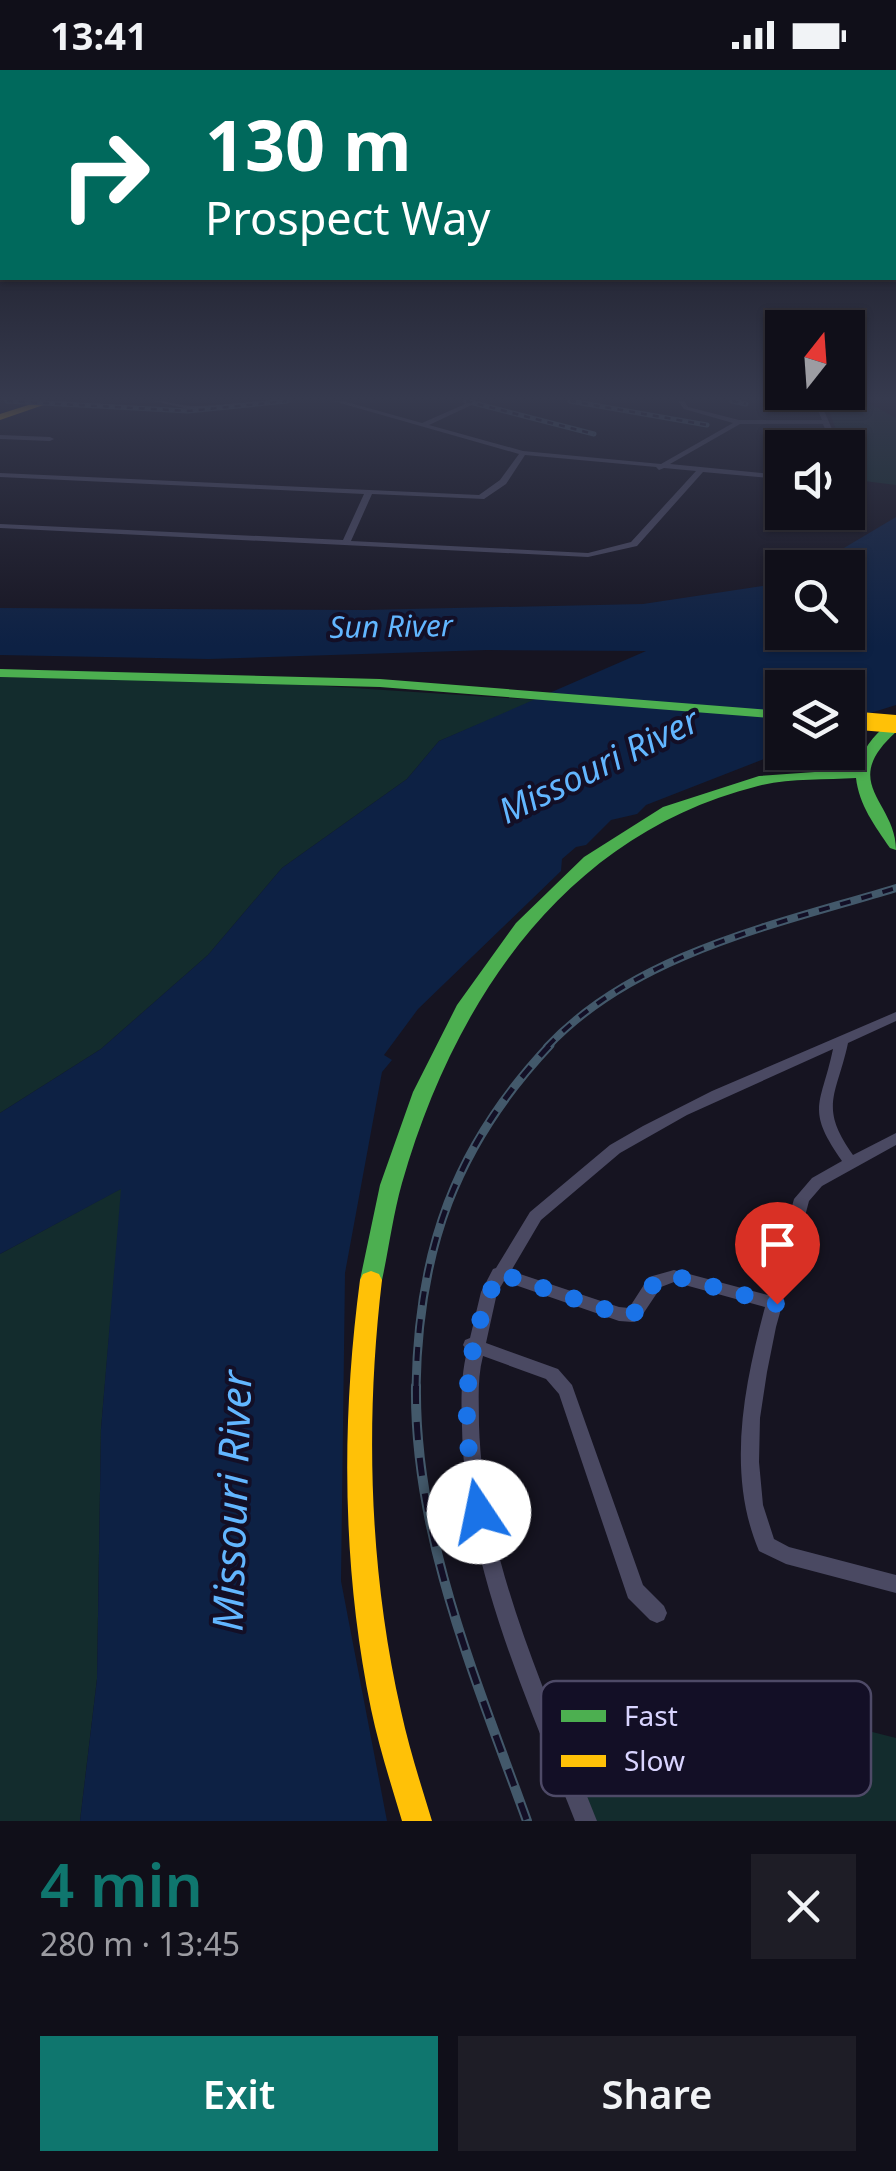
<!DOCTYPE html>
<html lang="en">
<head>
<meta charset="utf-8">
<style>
  :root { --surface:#100f19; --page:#1e1d26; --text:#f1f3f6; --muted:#9c9ca2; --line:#302f38; --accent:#0f766e }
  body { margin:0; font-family:"Noto Sans",sans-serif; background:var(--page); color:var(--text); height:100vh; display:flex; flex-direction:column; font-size:38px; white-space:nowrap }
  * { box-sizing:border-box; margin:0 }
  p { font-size:32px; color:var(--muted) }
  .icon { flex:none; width:55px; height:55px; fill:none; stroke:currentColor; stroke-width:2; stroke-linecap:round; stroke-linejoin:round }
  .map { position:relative; height:1751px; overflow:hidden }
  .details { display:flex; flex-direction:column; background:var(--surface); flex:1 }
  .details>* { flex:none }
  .top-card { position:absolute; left:0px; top:0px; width:898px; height:210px; box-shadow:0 2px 8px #0004,0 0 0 2px var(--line); background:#00695c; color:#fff; overflow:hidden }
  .needle { width:65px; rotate:17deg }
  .buttons { position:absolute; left:765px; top:240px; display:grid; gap:20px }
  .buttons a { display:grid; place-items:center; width:100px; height:100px; border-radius:0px; background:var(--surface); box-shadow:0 2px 8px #0004,0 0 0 2px var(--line); font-size:50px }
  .pin { position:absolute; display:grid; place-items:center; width:85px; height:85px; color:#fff; margin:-102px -42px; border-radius:50% 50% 50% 0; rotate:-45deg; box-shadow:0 0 10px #0007 }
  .pin .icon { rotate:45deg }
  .me { position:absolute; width:110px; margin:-55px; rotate:349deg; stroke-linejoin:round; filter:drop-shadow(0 0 8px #0008) }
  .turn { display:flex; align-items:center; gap:35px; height:210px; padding:0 40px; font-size:45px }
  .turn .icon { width:130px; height:130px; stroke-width:2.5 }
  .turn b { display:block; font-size:70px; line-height:85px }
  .round { display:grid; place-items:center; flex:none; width:105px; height:105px; border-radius:0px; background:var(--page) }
  .summary { display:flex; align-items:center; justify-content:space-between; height:170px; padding:0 40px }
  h1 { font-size:60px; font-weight:600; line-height:75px; color:var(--accent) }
  .cta { display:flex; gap:20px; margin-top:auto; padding:20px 40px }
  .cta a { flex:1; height:115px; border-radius:0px; background:var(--accent); color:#fff; font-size:40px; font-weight:600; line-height:115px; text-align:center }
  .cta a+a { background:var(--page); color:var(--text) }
  .status { display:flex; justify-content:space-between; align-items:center; height:70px; padding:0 50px; background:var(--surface); direction:ltr }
  .status svg { height:28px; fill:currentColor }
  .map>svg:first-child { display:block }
  .green { fill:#132c2d }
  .water { fill:#0d2144 }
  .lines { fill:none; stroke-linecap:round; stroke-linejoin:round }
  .street { fill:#4a4962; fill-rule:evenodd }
  .fast { fill:#4caf50; fill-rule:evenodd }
  .slow { fill:#ffc107; fill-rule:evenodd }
  .rail-far3-casing { stroke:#43596b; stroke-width:5 }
  .rail-far2-casing { stroke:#43596b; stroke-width:8 }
  .rail-far1-casing { stroke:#43596b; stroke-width:9 }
  .rail-casing { stroke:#43596b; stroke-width:10 }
  .rail-far3 { stroke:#130f26; stroke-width:2.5; stroke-dasharray:6; stroke-linecap:butt }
  .rail-far2 { stroke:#130f26; stroke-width:4; stroke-dasharray:11; stroke-linecap:butt }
  .rail-far1 { stroke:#130f26; stroke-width:5; stroke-dasharray:14; stroke-linecap:butt }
  .rail { stroke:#130f26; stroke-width:6; stroke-dasharray:18; stroke-linecap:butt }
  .slow-bridge { stroke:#ffc107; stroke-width:18 }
  .route { stroke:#1a73e8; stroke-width:18; stroke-dasharray:0 32.4 }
  .labels { text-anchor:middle; stroke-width:8; stroke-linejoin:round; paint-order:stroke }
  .far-water-label { font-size:30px; font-style:italic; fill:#62b6ff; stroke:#130f26 }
  .water-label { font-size:35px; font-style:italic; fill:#62b6ff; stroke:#130f26 }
  .near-water-label { font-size:42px; font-style:italic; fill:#62b6ff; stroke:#130f26 }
  .key { fill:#130f26; stroke:#4e4a67; stroke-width:2.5 }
  .key-label { font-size:28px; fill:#d9d4ff }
</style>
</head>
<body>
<div class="status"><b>13:41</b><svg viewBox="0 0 49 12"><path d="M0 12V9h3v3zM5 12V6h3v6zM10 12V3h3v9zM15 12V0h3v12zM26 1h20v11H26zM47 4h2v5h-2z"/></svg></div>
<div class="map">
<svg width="896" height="1751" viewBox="0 0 896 1751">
  <rect width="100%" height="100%" fill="#161421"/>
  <g class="green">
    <path d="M825,331h40l31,17v67l-48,-6v-31l-5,-1z"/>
    <path d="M0,607l277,6 260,17 -98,41 -32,38 -125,89 -74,87 -107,94 -101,64z"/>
    <path d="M122,1118l-21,241 -4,250 -17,142h-80v-567z"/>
    <path d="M833,1652l63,16v83h-310l-28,-72z"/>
  </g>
  <path class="water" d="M896,447v188l-48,15v-32h-66v64l-136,53 -9,9 -26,6 -25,25 -10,2 -14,12 -1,12 -143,138 -34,46 8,5 -10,12 -37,201 -4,308 46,240h-307l17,-142 4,-250 20,-240 -121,65v-141l101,-64 107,-94 74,-87 125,-89 32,-38 207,-90 -159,-1 -278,9 -209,-4v-47l363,2 280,-6 139,-21v49h66v-64l-36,-1z"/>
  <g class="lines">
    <g class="street">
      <path d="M154,331c14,0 27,5 41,5 27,0 55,-5 82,-5l-3,2 -82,7z"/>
      <path d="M333,331h10l79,22 50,-22h8l-51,24 94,26 138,13 72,-41 -49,-14 -6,-8h6l4,6 51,13h83l-8,-19h6l20,47h-7l-10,-24h-83l-70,40 112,11v4l-79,-7 -66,74 -49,11 -588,-29v-4l343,16 21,-46 -364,-17v-4l479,22 21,-15 19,-26zM525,385l131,12 3,3 5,-2 32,3 -65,71 -43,11 -237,-12 21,-47 112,5 22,-15z"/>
      <path d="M0,365l50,2 4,2 -4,2 -50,-2z"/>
      <path d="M896,942v9l-48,22c-11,52 -30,63 5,112l43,-22v12l-74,41 -13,15 -26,99 2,4 -4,5 -5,18 -9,45 -7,46 -1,44 4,43 11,34 15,8 107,28v18l-110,-29 -27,-13c-33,-78 -15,-165 6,-244l-91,-25 -13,5 -22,33 -6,2 -14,-1 -115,-40 -7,12 -11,50 72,26 14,16 71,200 21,21 3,7 -3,7 -7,3 -7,-3 -22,-22 -69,-204 -13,-15 -63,-23c-6,23 -4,45 -4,69 4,136 68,271 118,396h-22c-49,-124 -111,-259 -113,-395 -1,-26 -1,-50 5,-75l-4,-6 2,-5 5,-2 11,-46 12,-23 3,-1 34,-56 80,-67 33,-19 69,-35zM833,979c-12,57 -28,59 9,112l-30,17 -18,21 -26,96 -94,-25 -25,7 -20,31 -10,-1 -108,-36 30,-51 79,-67 67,-38z"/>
    </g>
    <g class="fast">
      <path d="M0,599l380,10 402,32v8l-402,-32 -380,-10z"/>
      <path d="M896,650v12c-58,52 0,69 0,118l-6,-2c-15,-22 -31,-43 -34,-70 -31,2 -67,0 -98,8 -193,48 -304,215 -356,397 -9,32 -13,65 -20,97l-3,6 -8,3 -8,-3 -3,-6 20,-95 33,-93 44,-87 59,-82 68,-66 79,-50 96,-31 98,-7c6,-21 19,-39 39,-49z"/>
    </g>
    <g class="slow">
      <path d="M41,331h14l-55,19v-6z"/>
      <path d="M371,1201l8,3 3,6c-17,143 -13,290 19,431 8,37 20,74 31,110h-30c-11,-37 -23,-74 -31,-112 -29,-141 -30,-286 -11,-429l3,-6z"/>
    </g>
    <g class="rail-far3-casing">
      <g id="rail-far3">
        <path d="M7,331l181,10 99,-10"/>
        <path d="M466,331l128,33"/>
        <path d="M570,331l137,24"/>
        <path d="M732,331l14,3"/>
      </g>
    </g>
    <g class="rail-far2-casing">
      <path id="rail-far2" d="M547,977c88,-94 231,-123 349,-159"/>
    </g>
    <g class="rail-far1-casing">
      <path id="rail-far1" d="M416,1319c2,-139 39,-243 134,-344"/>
    </g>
    <g class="rail-casing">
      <path id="rail" d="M416,1316c-2,150 61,296 111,435"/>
    </g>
    <use href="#rail-far3" class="rail-far3"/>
    <use href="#rail-far2" class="rail-far2"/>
    <use href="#rail-far1" class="rail-far1"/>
    <use href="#rail" class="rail"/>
    <path class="slow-bridge" d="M848,650l48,4"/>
  </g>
  <linearGradient id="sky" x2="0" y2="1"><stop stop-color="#0c0b12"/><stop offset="0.57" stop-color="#363a4e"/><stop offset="1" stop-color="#363a4e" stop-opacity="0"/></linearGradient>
  <rect width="896" height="576" fill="url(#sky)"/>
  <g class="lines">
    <path class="route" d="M479,1442c-19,-83 -18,-162 20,-239l120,41 14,1 22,-33 19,-6 103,28"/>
  </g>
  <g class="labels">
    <g class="far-water-label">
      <text transform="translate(391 557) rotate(-1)" y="10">Sun River</text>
    </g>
    <g class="water-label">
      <text transform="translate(599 696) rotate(-26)" y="12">Missouri River</text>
    </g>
    <g class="near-water-label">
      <text transform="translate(232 1431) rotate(-88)" y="15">Missouri River</text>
    </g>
  </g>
  <rect x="541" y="1611" width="330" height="115" rx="15" class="key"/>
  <rect x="561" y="1640" width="45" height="12" fill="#4caf50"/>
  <rect x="561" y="1685" width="45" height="12" fill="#ffc107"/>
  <g class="key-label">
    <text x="624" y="1656">Fast</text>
    <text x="624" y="1701">Slow</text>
  </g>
</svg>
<div class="buttons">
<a><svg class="needle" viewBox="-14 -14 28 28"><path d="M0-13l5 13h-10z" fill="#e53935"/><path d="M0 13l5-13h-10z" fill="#9c9ca2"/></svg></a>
<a><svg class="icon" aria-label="sound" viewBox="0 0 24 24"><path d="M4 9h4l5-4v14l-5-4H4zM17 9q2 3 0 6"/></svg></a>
<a><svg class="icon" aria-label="search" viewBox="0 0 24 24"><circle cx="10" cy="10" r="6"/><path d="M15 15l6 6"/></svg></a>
<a><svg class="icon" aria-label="layers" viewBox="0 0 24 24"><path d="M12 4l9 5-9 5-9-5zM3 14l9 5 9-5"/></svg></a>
</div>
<div class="pin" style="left:777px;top:1234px;background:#d93025"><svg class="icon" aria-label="arrive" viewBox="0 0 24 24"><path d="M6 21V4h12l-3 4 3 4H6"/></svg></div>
<svg class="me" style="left:479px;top:1442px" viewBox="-20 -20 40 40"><circle r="19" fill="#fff"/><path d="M0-13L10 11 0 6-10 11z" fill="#1a73e8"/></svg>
<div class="top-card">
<div class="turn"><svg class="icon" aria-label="right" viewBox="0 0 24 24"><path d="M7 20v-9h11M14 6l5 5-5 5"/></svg><div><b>130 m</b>Prospect Way</div></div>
</div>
</div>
<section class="details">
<div class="summary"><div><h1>4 min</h1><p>280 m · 13:45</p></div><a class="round"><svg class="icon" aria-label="close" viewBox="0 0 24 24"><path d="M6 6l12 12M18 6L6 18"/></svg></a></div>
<div class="cta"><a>Exit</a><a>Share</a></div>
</section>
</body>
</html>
